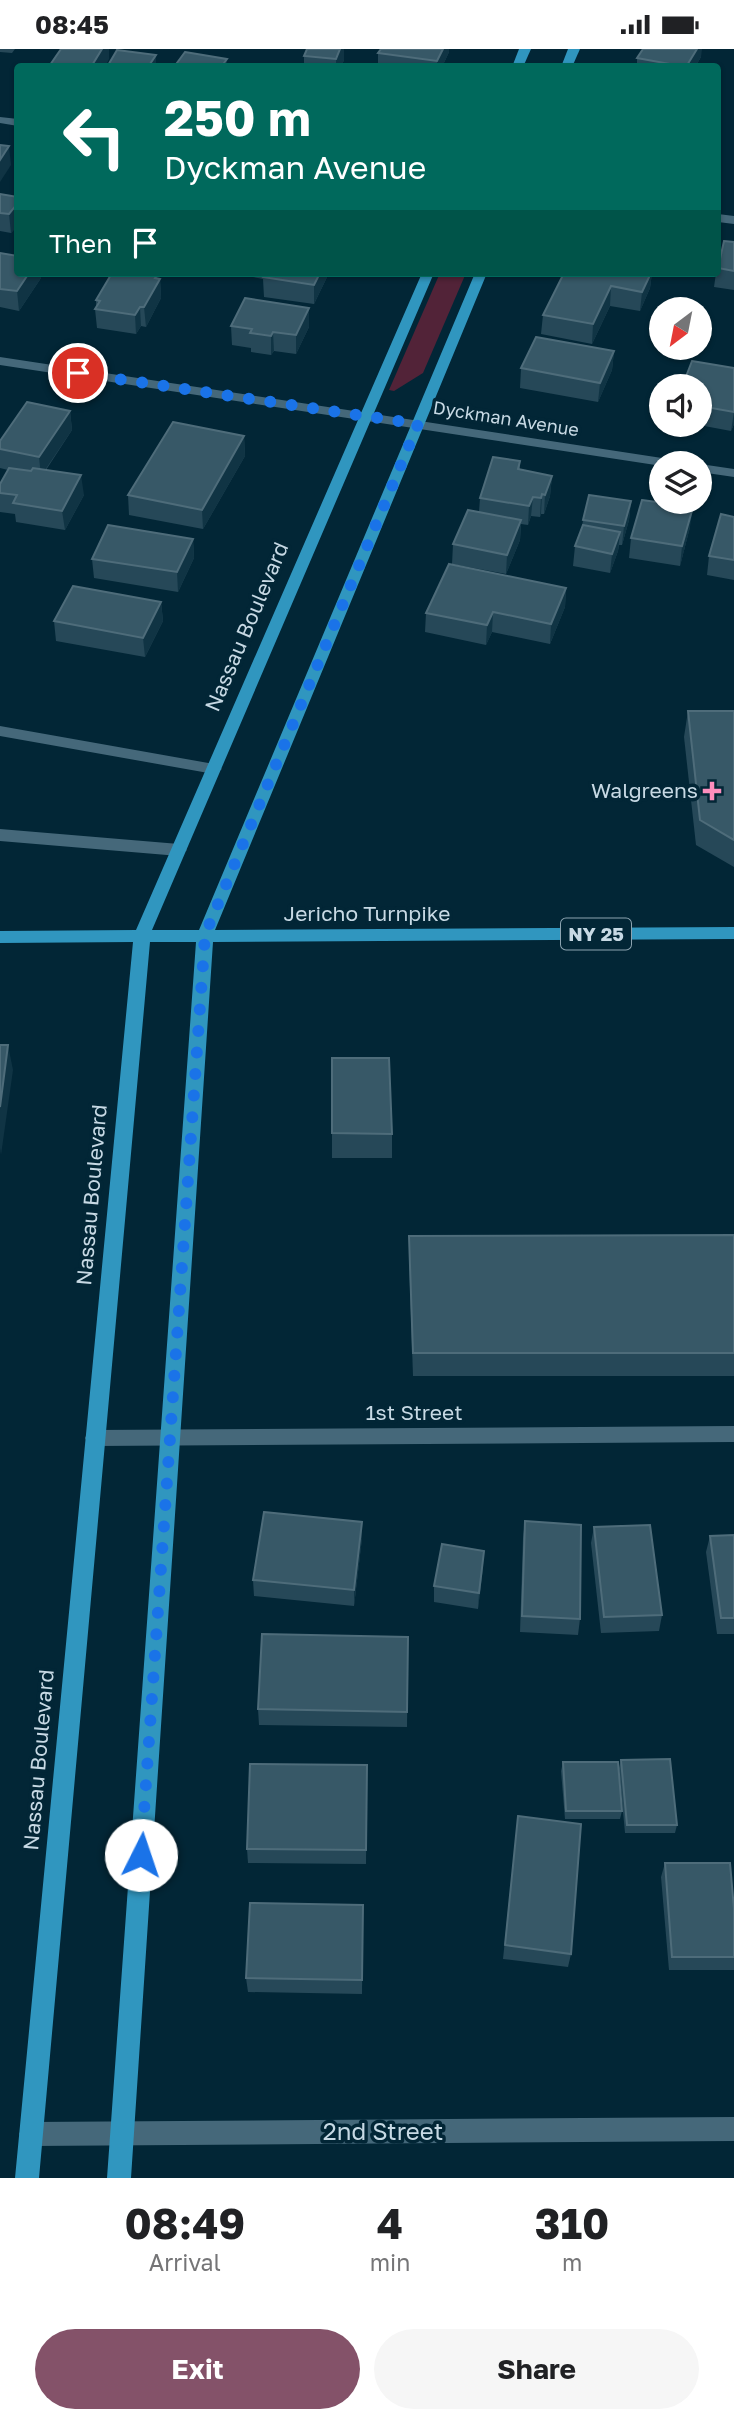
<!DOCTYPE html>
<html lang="en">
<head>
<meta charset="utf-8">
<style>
  :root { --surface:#fff; --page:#f6f6f6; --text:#202124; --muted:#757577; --accent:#845269 }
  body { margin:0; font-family:"Golos Text",sans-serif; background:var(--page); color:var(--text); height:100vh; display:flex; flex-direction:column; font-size:26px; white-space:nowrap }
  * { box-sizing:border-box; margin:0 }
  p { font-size:23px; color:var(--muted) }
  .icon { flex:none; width:38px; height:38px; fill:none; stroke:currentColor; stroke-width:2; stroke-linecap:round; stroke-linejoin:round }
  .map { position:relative; height:2129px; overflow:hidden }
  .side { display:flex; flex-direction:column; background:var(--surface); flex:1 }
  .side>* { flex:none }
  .guide { position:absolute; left:14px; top:14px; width:707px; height:214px; border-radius:7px; box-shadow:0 2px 5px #0004; background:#00695c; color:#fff; overflow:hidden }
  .needle { width:46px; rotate:212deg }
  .buttons { position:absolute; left:649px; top:248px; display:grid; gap:14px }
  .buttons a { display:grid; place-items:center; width:63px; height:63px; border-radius:50%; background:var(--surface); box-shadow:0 2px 5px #0004; font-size:35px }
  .pin { position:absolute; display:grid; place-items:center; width:60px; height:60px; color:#fff; margin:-30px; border:4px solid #fff; border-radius:50%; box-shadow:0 2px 7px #0007 }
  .me { position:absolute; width:77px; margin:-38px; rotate:4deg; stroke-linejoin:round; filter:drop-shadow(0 0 5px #0008) }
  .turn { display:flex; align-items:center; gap:24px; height:147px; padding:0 35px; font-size:32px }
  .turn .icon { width:91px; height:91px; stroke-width:2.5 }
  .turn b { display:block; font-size:49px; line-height:60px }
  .then { display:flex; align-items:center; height:66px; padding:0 35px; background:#0003; gap:14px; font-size:26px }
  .eta { display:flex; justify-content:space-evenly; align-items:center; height:119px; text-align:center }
  .eta b { font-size:42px; font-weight:700; line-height:49px }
  .cta { display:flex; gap:14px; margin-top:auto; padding:14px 35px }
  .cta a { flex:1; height:80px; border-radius:42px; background:var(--accent); color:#fff; font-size:28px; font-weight:700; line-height:80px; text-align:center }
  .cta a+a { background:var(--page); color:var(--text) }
  .status { display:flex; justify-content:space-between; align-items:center; height:49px; padding:0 35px; background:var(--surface); direction:ltr }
  .status svg { height:19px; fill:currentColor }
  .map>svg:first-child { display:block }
  .green { fill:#522338 }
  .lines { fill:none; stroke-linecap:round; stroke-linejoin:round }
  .minor { fill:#45687a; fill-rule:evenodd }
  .major { fill:#3096bf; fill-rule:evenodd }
  .wall { fill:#264858 }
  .shaded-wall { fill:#103444 }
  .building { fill:#375867; stroke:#4e6c7a; stroke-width:2 }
  .route { stroke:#1a73e8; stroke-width:12; stroke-dasharray:0 21.6 }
  .poi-dot { fill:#fe8ebd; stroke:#022636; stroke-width:2.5 }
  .labels { text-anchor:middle; stroke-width:7; stroke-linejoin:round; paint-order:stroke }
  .far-street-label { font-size:18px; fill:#c7d9e4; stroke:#022636 }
  .shield { fill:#022636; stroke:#8ca3b0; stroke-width:2 }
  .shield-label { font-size:19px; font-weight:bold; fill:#c7d9e4 }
  .street-label { font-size:21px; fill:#c7d9e4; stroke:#022636 }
  .poi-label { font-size:21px; fill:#c7d9e4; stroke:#022636; text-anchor:end }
  .near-street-label { font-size:24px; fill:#c7d9e4; stroke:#022636 }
</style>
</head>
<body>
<div class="status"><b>08:45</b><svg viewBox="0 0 49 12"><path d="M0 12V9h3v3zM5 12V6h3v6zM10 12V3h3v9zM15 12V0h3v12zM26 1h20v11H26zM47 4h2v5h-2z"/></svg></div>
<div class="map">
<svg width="734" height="2129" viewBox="0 0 734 2129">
  <rect width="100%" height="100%" fill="#022636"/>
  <path class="green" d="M440,224h26l-43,100 -29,18 -5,-1z"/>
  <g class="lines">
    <g class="minor">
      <path d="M0,68l18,2v7l-18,-3z"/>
      <path d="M718,165l16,2v8l-16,-2z"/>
      <path d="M0,308l675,103 7,4h-20v2l-662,-101z"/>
      <path d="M700,415l34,5v8l-34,-5z"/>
      <path d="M0,677l214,38 8,5 -8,5 -214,-38z"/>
      <path d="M0,780l179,15 8,6 -8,6 -179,-15z"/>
      <path d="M734,1377v16l-639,4 -7,-2 -3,-6 3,-6 7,-2z"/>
      <path d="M734,2068v24l-703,5 -8,-4 -4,-8 4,-8 8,-4z"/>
    </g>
    <g class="major">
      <path d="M519,0h12l-8,18h-11z"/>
      <path d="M568,0h12l-8,18h-11z"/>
      <path d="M422,224h12l-282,657h47l276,-657h12l-272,657 519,-3v12l-521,3 -82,1236h-24l89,-1236h-46l-111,1236h-24l118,-1236 -133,1v-12l136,-1z"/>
    </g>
  </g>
  <g class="wall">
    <path d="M0,0h15l-3,4 -12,-1z"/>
    <path d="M449,3l-7,15h-64v-14z"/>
    <path d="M304,7l40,4 -3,7h-37z"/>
    <path d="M701,8l-6,10h-58v-9z"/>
    <path d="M0,145l18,9v22l-7,8 -11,-2z"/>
    <path d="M734,193v48l-20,-3 2,-14h2v-8z"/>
    <path d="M0,204l18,20h22l1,5 -22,33 -19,-4z"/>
    <path d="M253,224h76l-15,31 -50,-7 -1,-18 -10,-2z"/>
    <path d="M564,224h88l-2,15 -10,23 -30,-5 -18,38 -51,-10 2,-19z"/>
    <path d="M158,225v5h2l1,19 -15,29 -5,-1 -5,8 -39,-6 -2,-19 1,-2v-7l37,-25z"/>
    <path d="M231,277l78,1 -13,27 -22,-3 -3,4 -20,-3v-4l-19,-3z"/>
    <path d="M614,302l-2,19 -14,32 -78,-14 1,-20z"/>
    <path d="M734,319v56l-3,7 -32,-6h1v-38z"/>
    <path d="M70,362l2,19 -26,40 38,25 -19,35 -49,-8 -1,-8 -15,-2v-28l8,-14 -8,-2v-27z"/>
    <path d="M244,387l1,20 -42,73 -74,-14 -1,-20z"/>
    <path d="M520,412v8l32,7 -2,20 -6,18h-3l-1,3 -9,-1 -3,9 -7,-1 -1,16 -14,34 -54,-10 1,-20 26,-32 1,-14z"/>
    <path d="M631,452l-2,19 -7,25h-3l-1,6 -8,22 -37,-7 2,-20 7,-18 1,-8z"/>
    <path d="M734,468v63l-27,-5 2,-19z"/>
    <path d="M690,478l-10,39 -51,-8 2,-20z"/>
    <path d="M193,490l1,19 -16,34 -84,-14 -2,-19z"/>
    <path d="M566,539l-1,19 -15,37 -58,-12 -6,13 -61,-13 1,-19z"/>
    <path d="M161,553l2,19 -18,36 -89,-16 -2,-20z"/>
    <path d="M688,662h46v156l-38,-22 -12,-108z"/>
    <path d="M332,1009l60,76v24h-60z"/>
    <path d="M734,1186v141h-321l-4,-116v-24z"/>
    <path d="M525,1472l55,98 -2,16 -58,-3 3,-94z"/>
    <path d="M594,1478l68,88 -3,16 -58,2 -10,-90z"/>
    <path d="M734,1486v99h-17l-11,-82 4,-16z"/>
    <path d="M362,1489l-8,68 -100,-10 -1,-16z"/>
    <path d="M483,1518l-5,42 -44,-7v-16z"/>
    <path d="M408,1588l-1,90 -148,-2 -1,-16z"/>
    <path d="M621,1711l56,65 -2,8h-50l-6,-65z"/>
    <path d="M563,1713l59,49 -2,8h-55l-4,-48z"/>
    <path d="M367,1716l-1,99 -118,-1 -1,-14z"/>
    <path d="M518,1767l53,138 -3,13 -65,-8z"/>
    <path d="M665,1814l69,46v61h-65l-8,-93z"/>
    <path d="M363,1856l-1,89 -114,-2 -2,-14z"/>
  </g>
  <g class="shaded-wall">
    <path d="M102,0h7v10l-4,8h-14z"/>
    <path d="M340,0h4v11l-3,7h-5v-8z"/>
    <path d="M443,0h6v3l-7,15h-5v-6z"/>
    <path d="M697,0h5l-1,8 -6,10h-9z"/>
    <path d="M156,6v12h-8z"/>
    <path d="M227,10v8h-6z"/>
    <path d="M9,97l2,19 -11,17v-22z"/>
    <path d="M18,154v22l-7,8 -2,-19z"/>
    <path d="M29,224h11l1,5 -22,33 -2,-20z"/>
    <path d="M320,224h9l-15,31v-19z"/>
    <path d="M651,224h1l-2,15 -10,23 2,-19z"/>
    <path d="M158,225v8l2,-3 1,19 -15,29 -2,-20z"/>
    <path d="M611,237l-1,20 -18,38 1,-20z"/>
    <path d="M140,258l1,19 -5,8 -1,-19z"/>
    <path d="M309,259v19l-13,27v-19z"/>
    <path d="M273,283l1,19 -3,4v-19z"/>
    <path d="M614,302l-2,19 -14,32 2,-19z"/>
    <path d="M70,362l2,19 -31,46 -2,-19z"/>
    <path d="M734,363v12l-3,7z"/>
    <path d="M244,387l1,20 -42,73 -1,-19z"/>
    <path d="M81,426l3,20 -19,35 -3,-19z"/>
    <path d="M552,427l-2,20 -6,18 1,-19z"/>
    <path d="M542,445l-1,20 -1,3 1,-19z"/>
    <path d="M533,448l-2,19 -3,9 1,-19z"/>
    <path d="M631,452l-2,19 -7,25 2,-19z"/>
    <path d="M693,458l-3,20 -10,39 2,-20z"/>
    <path d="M521,471l-1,20 -14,34 1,-19z"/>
    <path d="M620,483l-2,19 -8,22 2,-19z"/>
    <path d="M193,490l1,19 -16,34 -1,-20z"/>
    <path d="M566,539l-1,19 -15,37 1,-20z"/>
    <path d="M161,553l2,19 -18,36 -2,-19z"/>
    <path d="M493,563l-1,20 -6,13 1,-20z"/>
    <path d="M8,996l5,25 -12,85 -1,-7v-41z"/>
    <path d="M362,1473v16l-8,68v-16z"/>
    <path d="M484,1502l-1,16 -5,42 1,-16z"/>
  </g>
  <g class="building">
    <path d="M61,0h41l-11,18h-27l-14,-2z"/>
    <path d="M307,0h33l-4,10 -32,-3z"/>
    <path d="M381,0h62l-6,12 -59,-8z"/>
    <path d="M643,0h54l-11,18 -49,-9z"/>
    <path d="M117,1l39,5 -8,12h-41z"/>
    <path d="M185,3l42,7 -6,8h-47z"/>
    <path d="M0,96l9,1 -9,14z"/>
    <path d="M0,145l18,3v6l-9,11 -9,-1z"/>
    <path d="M724,192l10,1v29l-16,-3z"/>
    <path d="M0,204l18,3v17h11l-12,18 -17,-2z"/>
    <path d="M112,224l21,2 2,-2h17l6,1 -3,4 5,1 -16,28h-4l-5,8 -40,-6 5,-8 -4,-1z"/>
    <path d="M265,224h55l-6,12 -51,-8z"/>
    <path d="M564,224h87l-9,19 -31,-6 -18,38 -50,-9z"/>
    <path d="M245,249l64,10 -13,27 -23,-3 -2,4 -21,-3 2,-4 -21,-3z"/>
    <path d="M536,288l78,14 -14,32 -79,-15z"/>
    <path d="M692,312l42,7v44l-34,-6v-19h-18z"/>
    <path d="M27,353l43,9 -31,46 -39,-8v-8z"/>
    <path d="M173,373l71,14 -42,74 -74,-15z"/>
    <path d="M493,408l27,4 -2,8 34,7 -7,19 -3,-1 -1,4 -8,-1 -4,9 -49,-8z"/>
    <path d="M9,419l22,3 2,-3 48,7 -19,36 -49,-8 4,-8 -17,-2v-9z"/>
    <path d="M589,446l42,6 -7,25 -41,-6z"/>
    <path d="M642,451l51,7 -11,39 -51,-8z"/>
    <path d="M468,461l53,10 -14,35 -54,-11z"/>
    <path d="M721,465l13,3v43l-25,-4z"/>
    <path d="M108,476l85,14 -16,33 -85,-13z"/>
    <path d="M583,476l37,7 -8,22 -37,-8z"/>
    <path d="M449,515l117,24 -15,36 -58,-12 -6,13 -61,-12z"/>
    <path d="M73,537l88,16 -18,36 -89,-17z"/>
    <path d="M688,662h46v129l-34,-20z"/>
    <path d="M0,996h8l-8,62z"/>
    <path d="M332,1009h57l3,76 -60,-1z"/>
    <path d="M734,1186v118h-321l-4,-117z"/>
    <path d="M264,1463l98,10 -8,68 -101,-10z"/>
    <path d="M525,1472l56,4 -1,94 -58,-3z"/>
    <path d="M650,1476l12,90 -58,2 -10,-90z"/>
    <path d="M734,1486v83h-13l-11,-82z"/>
    <path d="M442,1495l42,7 -5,42 -45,-7z"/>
    <path d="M262,1585l146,3 -1,75 -149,-3z"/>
    <path d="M670,1710l7,66h-50l-6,-65z"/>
    <path d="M563,1713h55l4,49h-56z"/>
    <path d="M250,1715l117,1 -1,85 -119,-1z"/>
    <path d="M518,1767l63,8 -10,130 -66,-9z"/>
    <path d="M665,1814h65l4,46v48h-62z"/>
    <path d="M250,1854l113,2 -1,75 -116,-2z"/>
  </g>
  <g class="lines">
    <path class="route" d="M78,324l340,51 -213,511 -64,920"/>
  </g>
  <path class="poi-dot" d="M708.5 731.5h7v7h7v7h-7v7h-7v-7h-7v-7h7z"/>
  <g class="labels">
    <g class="far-street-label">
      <text transform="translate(506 370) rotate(9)" y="6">Dyckman Avenue</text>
    </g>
    <rect class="shield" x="561" y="869.5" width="70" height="31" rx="5"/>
    <g class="shield-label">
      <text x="596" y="892">NY 25</text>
    </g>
    <g class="street-label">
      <text transform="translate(247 578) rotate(-67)" y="7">Nassau Boulevard</text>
      <text x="367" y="872">Jericho Turnpike</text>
      <text transform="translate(92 1146) rotate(-85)" y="7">Nassau Boulevard</text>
      <text x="414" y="1371">1st Street</text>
      <text transform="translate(39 1711) rotate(-85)" y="7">Nassau Boulevard</text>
    </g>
    <g class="poi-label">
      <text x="698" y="749">Walgreens</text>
    </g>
    <g class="near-street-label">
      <text x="383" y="2091">2nd Street</text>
    </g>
  </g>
</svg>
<div class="buttons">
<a><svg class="needle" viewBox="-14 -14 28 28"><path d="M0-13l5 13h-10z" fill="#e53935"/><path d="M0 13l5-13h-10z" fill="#757577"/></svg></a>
<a><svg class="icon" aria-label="sound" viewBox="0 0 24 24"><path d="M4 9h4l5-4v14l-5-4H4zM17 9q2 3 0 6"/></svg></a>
<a><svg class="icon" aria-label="layers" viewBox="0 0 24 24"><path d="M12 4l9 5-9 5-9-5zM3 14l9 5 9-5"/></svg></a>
</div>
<div class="pin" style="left:78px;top:324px;background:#d93025"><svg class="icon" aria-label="arrive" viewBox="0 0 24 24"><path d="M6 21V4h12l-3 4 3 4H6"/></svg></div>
<svg class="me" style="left:141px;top:1806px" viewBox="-20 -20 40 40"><circle r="19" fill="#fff"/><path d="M0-13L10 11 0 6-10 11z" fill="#1a73e8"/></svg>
<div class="guide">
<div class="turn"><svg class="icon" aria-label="left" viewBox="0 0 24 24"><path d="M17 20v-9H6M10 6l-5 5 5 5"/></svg><div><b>250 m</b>Dyckman Avenue</div></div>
<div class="then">Then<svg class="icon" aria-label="arrive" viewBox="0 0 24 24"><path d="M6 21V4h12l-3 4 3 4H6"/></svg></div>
</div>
</div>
<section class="side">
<div class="eta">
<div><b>08:49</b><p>Arrival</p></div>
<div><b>4</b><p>min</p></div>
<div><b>310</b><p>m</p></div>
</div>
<div class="cta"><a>Exit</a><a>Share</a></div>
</section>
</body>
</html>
